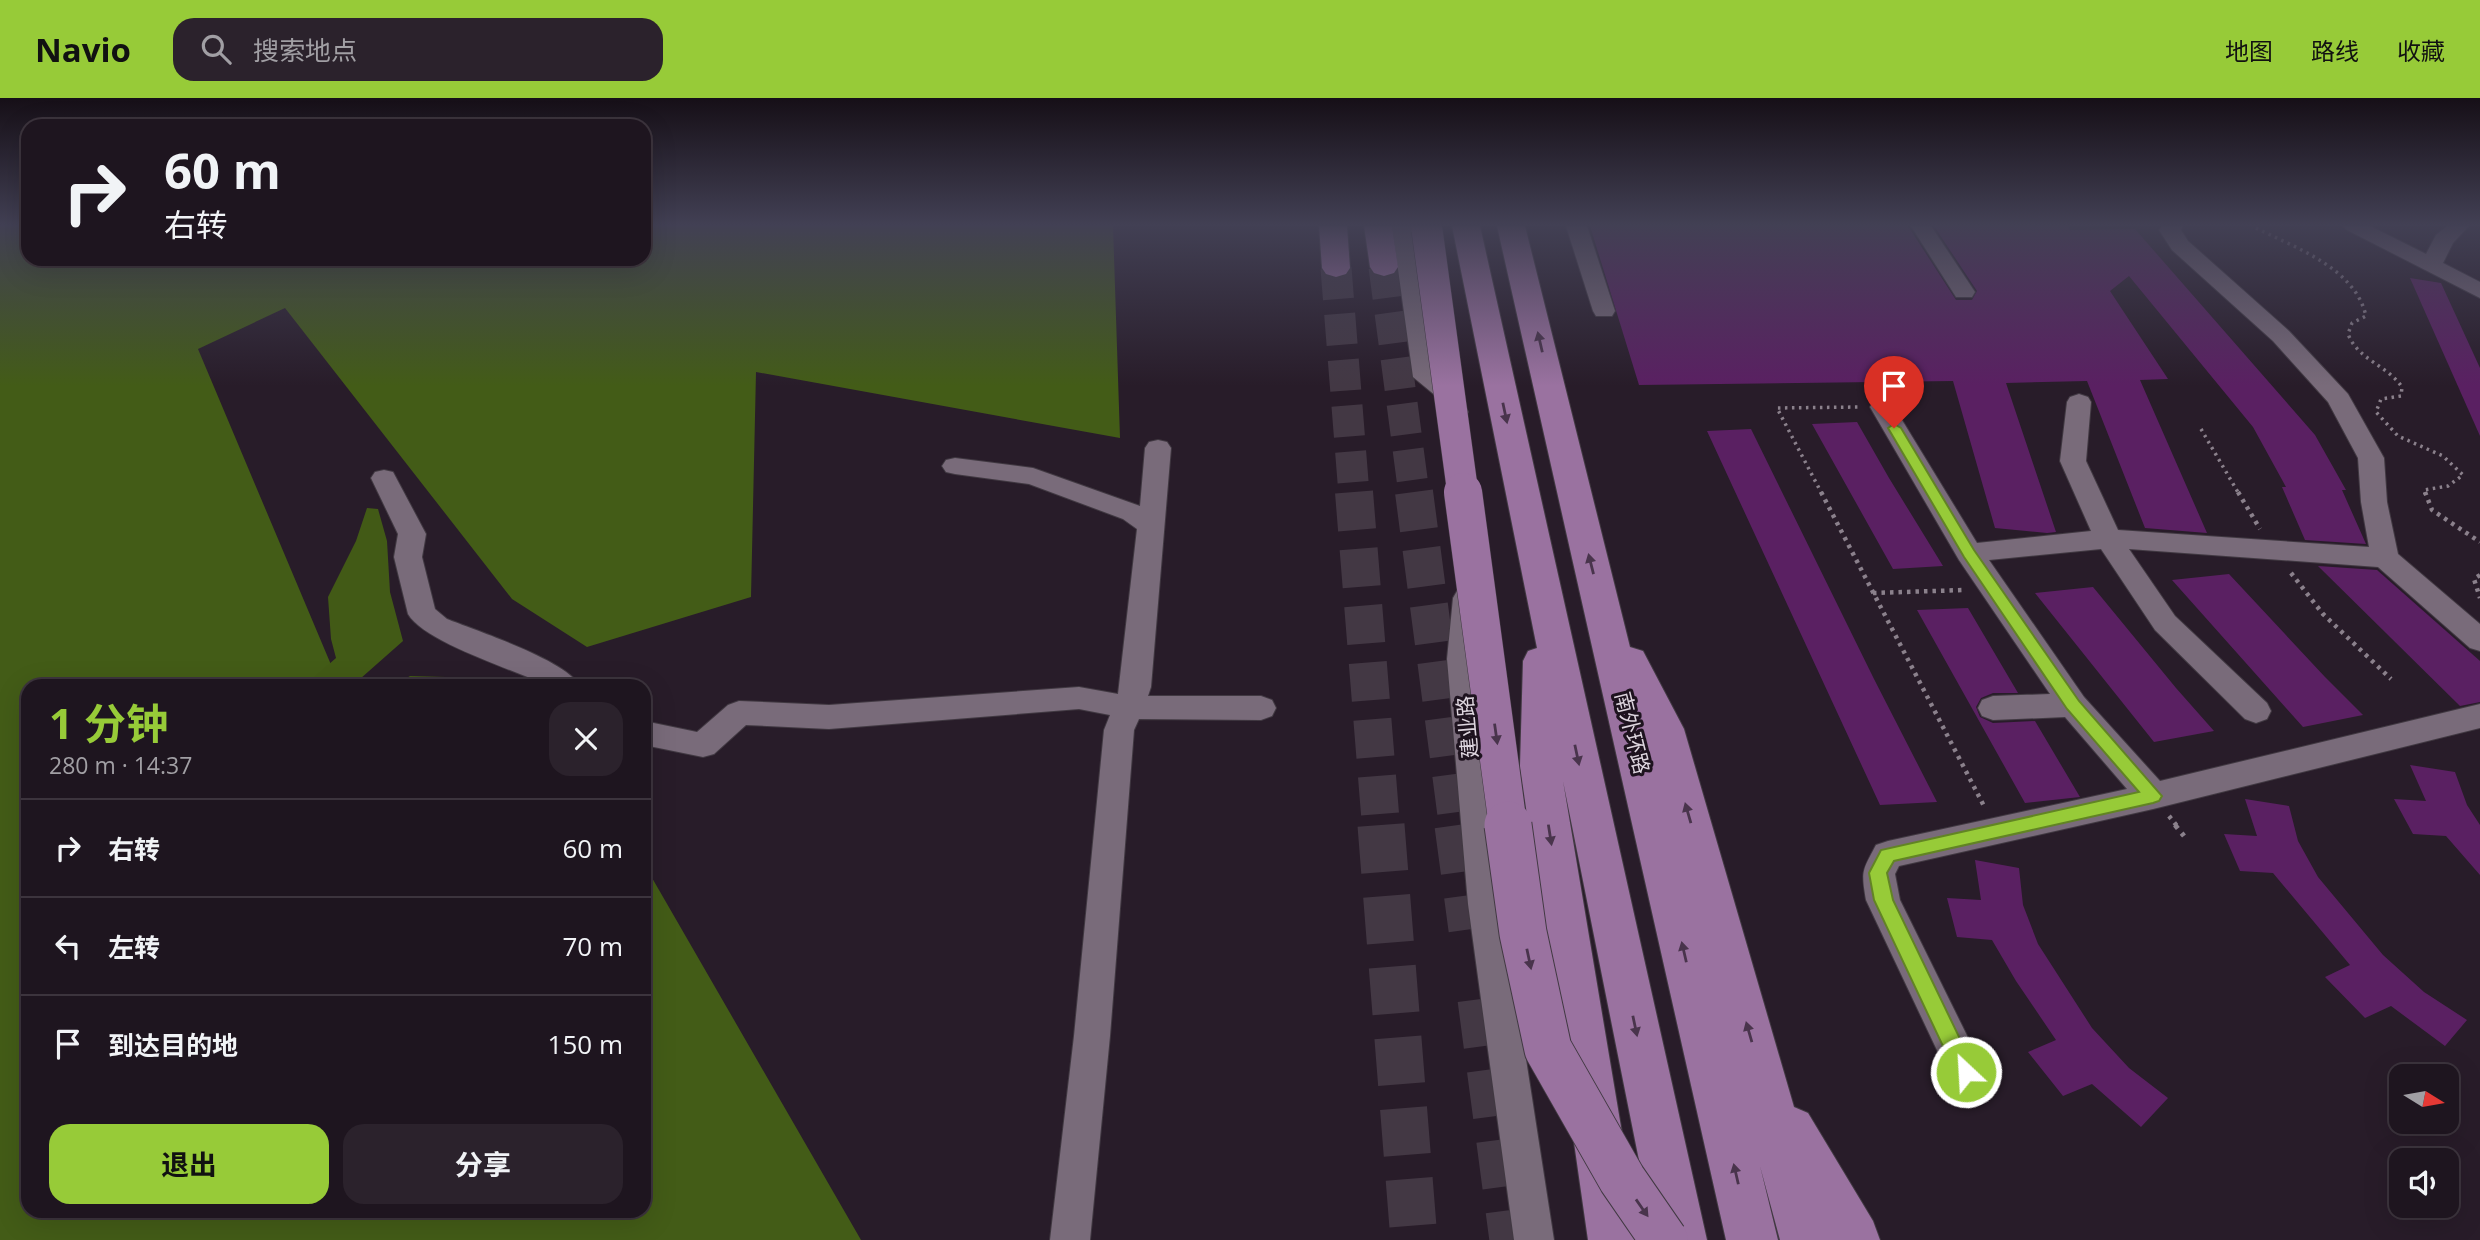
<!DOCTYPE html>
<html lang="zh">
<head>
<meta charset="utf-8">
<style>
  :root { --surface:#1e151f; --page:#2b222c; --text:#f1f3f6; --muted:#a19fa4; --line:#3c343d; --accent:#97cb38 }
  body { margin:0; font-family:"Open Sans","Noto Sans SC",sans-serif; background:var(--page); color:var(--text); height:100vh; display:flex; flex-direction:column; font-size:26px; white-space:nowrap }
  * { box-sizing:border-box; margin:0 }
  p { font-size:23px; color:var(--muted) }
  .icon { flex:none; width:38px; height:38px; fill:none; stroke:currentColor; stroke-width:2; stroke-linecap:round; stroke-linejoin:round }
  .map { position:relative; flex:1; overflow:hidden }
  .side { position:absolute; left:21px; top:581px; width:630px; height:539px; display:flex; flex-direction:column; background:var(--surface); border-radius:21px; box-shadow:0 7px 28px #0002,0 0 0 2px var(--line) }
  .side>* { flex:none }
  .guide { position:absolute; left:21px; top:21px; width:630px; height:147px; border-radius:21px; box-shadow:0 7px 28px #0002,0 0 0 2px var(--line); background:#1e151f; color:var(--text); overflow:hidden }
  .needle { width:46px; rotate:101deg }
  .buttons { position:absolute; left:2389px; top:966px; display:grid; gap:14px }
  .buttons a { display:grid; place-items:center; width:70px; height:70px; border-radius:14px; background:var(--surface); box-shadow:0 7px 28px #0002,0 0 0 2px var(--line); font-size:35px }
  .pin { position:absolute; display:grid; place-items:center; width:60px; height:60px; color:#fff; margin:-72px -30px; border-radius:50% 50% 50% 0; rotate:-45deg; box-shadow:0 0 7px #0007 }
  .pin .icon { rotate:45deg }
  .me { position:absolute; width:77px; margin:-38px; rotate:335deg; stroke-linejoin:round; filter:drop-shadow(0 0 5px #0008) }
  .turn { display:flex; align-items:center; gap:24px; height:147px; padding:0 28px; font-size:32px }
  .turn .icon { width:91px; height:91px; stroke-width:2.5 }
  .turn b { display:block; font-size:49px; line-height:60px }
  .round { display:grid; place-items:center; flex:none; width:74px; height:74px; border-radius:21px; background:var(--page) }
  .headline { display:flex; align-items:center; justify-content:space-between; height:119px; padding:0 28px }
  h1 { font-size:42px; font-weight:700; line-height:52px; color:var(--accent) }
  .button { display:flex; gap:14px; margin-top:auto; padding:14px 28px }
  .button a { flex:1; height:80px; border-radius:21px; background:var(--accent); color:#111; font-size:28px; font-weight:700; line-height:80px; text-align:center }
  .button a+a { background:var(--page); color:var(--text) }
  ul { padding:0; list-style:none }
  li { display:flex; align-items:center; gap:21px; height:98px; padding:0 28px; border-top:2px solid var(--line) }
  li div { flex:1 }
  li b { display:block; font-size:26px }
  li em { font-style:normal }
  header { display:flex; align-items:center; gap:42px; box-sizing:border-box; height:98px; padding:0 35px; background:var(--accent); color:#111 }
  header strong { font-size:33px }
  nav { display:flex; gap:38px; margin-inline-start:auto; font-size:24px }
  .search { width:490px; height:63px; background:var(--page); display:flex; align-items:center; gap:18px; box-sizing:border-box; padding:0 24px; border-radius:21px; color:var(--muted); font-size:26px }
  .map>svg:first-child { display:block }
  .forest { fill:#435c17 }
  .water { fill:#425a16 }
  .building { fill:#5a2062 }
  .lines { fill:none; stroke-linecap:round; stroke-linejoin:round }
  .motorway-tunnel-far2 { stroke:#433844; stroke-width:31; stroke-dasharray:31 15; stroke-linecap:butt }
  .motorway-tunnel-far1 { stroke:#433844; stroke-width:38; stroke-dasharray:38 19; stroke-linecap:butt }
  .motorway-tunnel { stroke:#433844; stroke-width:47; stroke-dasharray:47 24; stroke-linecap:butt }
  .minor-casing { stroke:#413942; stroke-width:2 }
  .trunk-casing { stroke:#413942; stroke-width:2 }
  .motorway-casing { stroke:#413942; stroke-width:2 }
  .path-far2 { stroke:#8b818c; stroke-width:3.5; stroke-dasharray:2.5 4.5; stroke-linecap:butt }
  .path-far1 { stroke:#8b818c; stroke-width:4.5; stroke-dasharray:3.5 5; stroke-linecap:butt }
  .path { stroke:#8b818c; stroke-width:5; stroke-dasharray:4.5 6; stroke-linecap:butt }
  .minor { fill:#796b7a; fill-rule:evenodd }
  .trunk { fill:#9a72a0; fill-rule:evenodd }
  .motorway { fill:#a374a9; fill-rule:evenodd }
  .trunk-bridge-far2-casing { stroke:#413942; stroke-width:32; stroke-linecap:butt }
  .trunk-bridge-far1-casing { stroke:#413942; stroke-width:39; stroke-linecap:butt }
  .trunk-bridge-casing { stroke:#413942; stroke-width:49; stroke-linecap:butt }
  .trunk-bridge-far2 { stroke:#9a72a0; stroke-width:31 }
  .trunk-bridge-far1 { stroke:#9a72a0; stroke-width:38 }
  .trunk-bridge { stroke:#9a72a0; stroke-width:47 }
  .oneway { fill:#49344c }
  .route { fill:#97cb38; stroke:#628424; stroke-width:2 }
  .labels { text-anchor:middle; stroke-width:6; stroke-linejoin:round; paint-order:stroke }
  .street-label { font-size:21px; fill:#ded6df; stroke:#1e131f }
</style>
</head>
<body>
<header>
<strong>Navio</strong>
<div class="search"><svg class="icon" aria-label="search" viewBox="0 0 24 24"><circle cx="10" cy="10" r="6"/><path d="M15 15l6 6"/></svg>搜索地点</div>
<nav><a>地图</a><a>路线</a><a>收藏</a></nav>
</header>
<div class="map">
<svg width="2480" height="1142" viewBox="0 0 2480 1142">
  <rect width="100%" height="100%" fill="#281c29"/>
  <path class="forest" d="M0,128h28v33h616v-33h469l7,212 -364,-66 -5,225 -164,50 -75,-48 -227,-291 -87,41 142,337h-312v525h616v-347l217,376h-861z"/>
  <g class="water">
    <path d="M367,410l11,1 9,32 3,51 13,49 -51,45h-48l32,-28 -5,-19 -3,-42 28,-56z"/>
    <path d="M410,578l36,1 31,9h-84z"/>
  </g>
  <g class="building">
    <path d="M1590,128h318l48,74h16l5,-9 -43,-65h134l2,4 65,-1 180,206 31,55h-4l24,54 -61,-4 -23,-53h4l-33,-60 -124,-151 -19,15 58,88 -28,1 67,153 -62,-5 -58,-147 -81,2 50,149 -9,1 -52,-5 -42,-147 -314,4z"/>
    <path d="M2410,180l31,5 39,85v68z"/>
    <path d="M1857,324l32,56 54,88 -50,3 -81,-145z"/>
    <path d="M1751,331l123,250 63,123 -57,3 -173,-374z"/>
    <path d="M2318,468l59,4 103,91v41l-20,4z"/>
    <path d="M2229,476l96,103 38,38 -60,12 -131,-147z"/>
    <path d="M2093,489l83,101 38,43 -60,11 -119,-149z"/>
    <path d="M1968,510l50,85h-25l-12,5 -5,9 4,10 13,6 42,-2 45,76 -55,6 -108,-193z"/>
    <path d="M2410,667l45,7 12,33 13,20v50l-34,-39 -33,-2 -19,-35 32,2z"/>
    <path d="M2245,701l44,7 9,35 20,36 65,78 41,37 43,28 -22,26 -54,-40 -26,12 -40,-41 25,-12 -77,-92 -33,-2 -16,-37 33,2z"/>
    <path d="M1975,762l44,8 4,37 15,39 54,84 37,40 39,30 -27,29 -49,-43 -29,12 -35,-44 28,-12 -40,-59 -24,-41 -35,-3 -10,-39 34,2z"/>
  </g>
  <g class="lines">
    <g class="motorway-tunnel-far2">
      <path d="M1384,169l30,227"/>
      <path d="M1336,170l18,226"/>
    </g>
    <g class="motorway-tunnel-far1">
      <path d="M1354,394l27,334"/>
      <path d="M1414,394l44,334"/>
    </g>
    <g class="motorway-tunnel">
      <path d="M1381,727l33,415"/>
      <path d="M1458,727l14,104"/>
      <path d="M1481,901l32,241"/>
    </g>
    <g class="minor-casing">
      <g id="minor">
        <path d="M1392,128h21l24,148 18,13 13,25 -3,5 -9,3 -9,-3 -11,-21 -23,-19z"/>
        <path d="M1566,128h21l28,85 -3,5h-16l-3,-5z"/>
        <path d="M1911,128h20l44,66 -3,5h-16z"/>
        <path d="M2162,128h21l-2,4 7,11 101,90 59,63 36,64 3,44 11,52 82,70v27l-10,-3 -92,-81 -249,-18 46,67 92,87 4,8 -4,8 -11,4 -11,-4 -90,-89 -54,-81 -112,11 95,137 76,84 320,-77v24l-327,81 -254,57 -4,8 5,26 85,172 -6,12 -13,6 -13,-6 -87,-184c-5,-29 -4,-29 10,-55l12,-4 239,-52 -62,-72 -72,3 -11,-4 -4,-8 4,-8 11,-4 57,-2 -91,-134 -89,-153 3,-5 9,-3 9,3 86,141 114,-12 -31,-70 7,-59 3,-5 9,-3 9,3 3,5 -5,59 32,69 251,17 -8,-45 -3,-44 -30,-56 -55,-61 -101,-91 -13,-20z"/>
        <path d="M2343,128h27l56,28 10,-19 11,-9h22l-16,17 -10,20 37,19v16l-133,-68z"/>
        <path d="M1158,342l9,2 4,6 -20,239 -3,9h113l11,4 4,8 -4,8 -11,4 -122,-1 -5,11 -24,306 -20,204h-40l24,-204 30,-306 6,-15 -31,-6 -250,20 -83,-4 -32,29 -11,3 -59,-12v-24l53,11 31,-27 11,-4 90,4 250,-18 39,7 19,-165 -14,-10 -94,-35 -74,-10 -9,-2 -4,-6 4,-6 9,-2 78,10 107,38 5,-58 4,-6z"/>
        <path d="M384,372l9,2 33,62 -4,23 13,52 12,10c30,12 119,41 133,67h-37l-11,-7c-30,-13 -109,-39 -124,-65l-14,-57 4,-23 -27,-56 4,-6z"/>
        <path d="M1467,490l10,3 4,7 -4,61 25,245 52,336h-40l-46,-336 -21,-245 6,-61 4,-7z"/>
      </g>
    </g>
    <g class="trunk-casing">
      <g id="trunk">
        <path d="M1452,128h28l227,1014h-52l-92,-459 77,459h-52l-68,-474 3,-105 5,-10 9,-3z"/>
        <path d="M1497,128h28l105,421 13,4 41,78 110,378 14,6 65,108 7,19h-100l-20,-74 18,74h-52z"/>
      </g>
    </g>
    <g class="motorway-casing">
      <g id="motorway">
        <path d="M1319,128h28l3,42 -4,6 -10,3 -10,-3 -4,-6z"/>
        <path d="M1364,128h28l6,41 -4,6 -10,3 -10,-3 -4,-6z"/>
      </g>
    </g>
    <g class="path-far2">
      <path d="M2256,130c40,20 99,40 110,88l-14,7 -4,11c10,26 39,31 54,53l-1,9 -20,3 -5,13 22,24 45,20 20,19 -15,11 -24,4 1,4"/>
      <path d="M2201,331l38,65"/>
      <path d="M1822,396l-45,-86 83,-1"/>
    </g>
    <g class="path-far1">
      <path d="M1821,394l164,316"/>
      <path d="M2238,394l22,37"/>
      <path d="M2425,394l7,18 48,32"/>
      <path d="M2291,475l32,41 68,65"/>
      <path d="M2480,477l-6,4 6,19"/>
      <path d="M1873,495l91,-3"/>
      <path d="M2169,718l8,10"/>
    </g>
    <path class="path" d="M2175,727l9,11"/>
    <use href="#minor" class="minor"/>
    <use href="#trunk" class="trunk"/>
    <use href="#motorway" class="motorway"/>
    <g class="trunk-bridge-far2-casing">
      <path id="trunk-bridge-far2" d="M1427,132l36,264"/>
    </g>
    <g class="trunk-bridge-far1-casing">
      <path id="trunk-bridge-far1" d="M1463,394l45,334"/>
    </g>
    <g class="trunk-bridge-casing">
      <path id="trunk-bridge" d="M1508,727l15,108 25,116 74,130 42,61"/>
    </g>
    <use href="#trunk-bridge-far2" class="trunk-bridge-far2"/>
    <use href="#trunk-bridge-far1" class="trunk-bridge-far1"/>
    <use href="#trunk-bridge" class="trunk-bridge"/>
  </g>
  <defs><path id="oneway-solid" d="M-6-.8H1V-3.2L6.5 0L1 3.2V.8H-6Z" transform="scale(1.75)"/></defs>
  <g class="oneway">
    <use href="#oneway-solid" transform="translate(1540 244) rotate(-103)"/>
    <use href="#oneway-solid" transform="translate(1505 315) rotate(78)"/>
    <use href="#oneway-solid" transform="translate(1591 466) rotate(-104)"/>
    <use href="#oneway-solid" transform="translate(1496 636) rotate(82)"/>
    <use href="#oneway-solid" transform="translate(1577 657) rotate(78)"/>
    <use href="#oneway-solid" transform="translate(1688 715) rotate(-106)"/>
    <use href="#oneway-solid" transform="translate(1550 737) rotate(81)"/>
    <use href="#oneway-solid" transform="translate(1684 854) rotate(-103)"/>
    <use href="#oneway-solid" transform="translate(1529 861) rotate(78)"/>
    <use href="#oneway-solid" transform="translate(1635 928) rotate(78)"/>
    <use href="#oneway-solid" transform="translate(1749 934) rotate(-106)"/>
    <use href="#oneway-solid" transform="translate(1736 1076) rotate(-103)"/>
    <use href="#oneway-solid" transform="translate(1642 1110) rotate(55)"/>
  </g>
  <linearGradient id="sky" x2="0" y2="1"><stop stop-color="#160f17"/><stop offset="0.44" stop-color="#424054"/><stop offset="1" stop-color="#424054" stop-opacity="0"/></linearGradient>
  <rect width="2480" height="288" fill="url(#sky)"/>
  <path class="route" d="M1894,326l7,4 73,122 105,151 83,95 -3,5 -6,2 -259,58 -7,12 6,27 83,172 -3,6 -7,3 -8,-3 -84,-178 -5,-27 12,-23 258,-58 -72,-83 -103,-152 -76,-129z"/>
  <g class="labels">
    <g class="street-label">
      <text transform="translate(1468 629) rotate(-95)" y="7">建业路</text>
      <text transform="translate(1632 635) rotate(76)" y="7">南外环路</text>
    </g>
  </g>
</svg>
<div class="buttons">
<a><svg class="needle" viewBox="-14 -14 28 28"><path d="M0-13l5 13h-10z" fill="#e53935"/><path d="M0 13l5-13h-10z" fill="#a19fa4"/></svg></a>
<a><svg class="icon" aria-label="sound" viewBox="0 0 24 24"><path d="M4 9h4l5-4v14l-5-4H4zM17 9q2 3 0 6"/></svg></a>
</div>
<div class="pin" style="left:1894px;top:330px;background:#d93025"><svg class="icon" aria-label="arrive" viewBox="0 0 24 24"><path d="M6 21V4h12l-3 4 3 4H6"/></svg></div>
<svg class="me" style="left:1966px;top:974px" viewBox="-20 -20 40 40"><circle r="17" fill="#97cb38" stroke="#fff" stroke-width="3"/><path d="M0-11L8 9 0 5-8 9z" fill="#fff"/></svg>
<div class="guide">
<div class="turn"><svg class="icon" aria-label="right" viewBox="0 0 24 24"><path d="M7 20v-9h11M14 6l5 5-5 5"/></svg><div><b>60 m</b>右转</div></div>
</div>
<section class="side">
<div class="headline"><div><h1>1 分钟</h1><p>280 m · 14:37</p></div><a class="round"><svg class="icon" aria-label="close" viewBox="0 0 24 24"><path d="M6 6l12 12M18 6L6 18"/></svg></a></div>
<ul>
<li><svg class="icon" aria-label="right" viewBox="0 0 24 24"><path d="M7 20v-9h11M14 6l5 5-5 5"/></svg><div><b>右转</b></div><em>60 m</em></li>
<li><svg class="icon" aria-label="left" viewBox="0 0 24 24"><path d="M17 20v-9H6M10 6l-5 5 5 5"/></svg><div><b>左转</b></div><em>70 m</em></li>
<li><svg class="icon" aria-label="arrive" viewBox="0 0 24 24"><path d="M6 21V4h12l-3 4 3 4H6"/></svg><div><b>到达目的地</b></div><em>150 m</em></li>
</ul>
<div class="button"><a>退出</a><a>分享</a></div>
</section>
</div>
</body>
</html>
